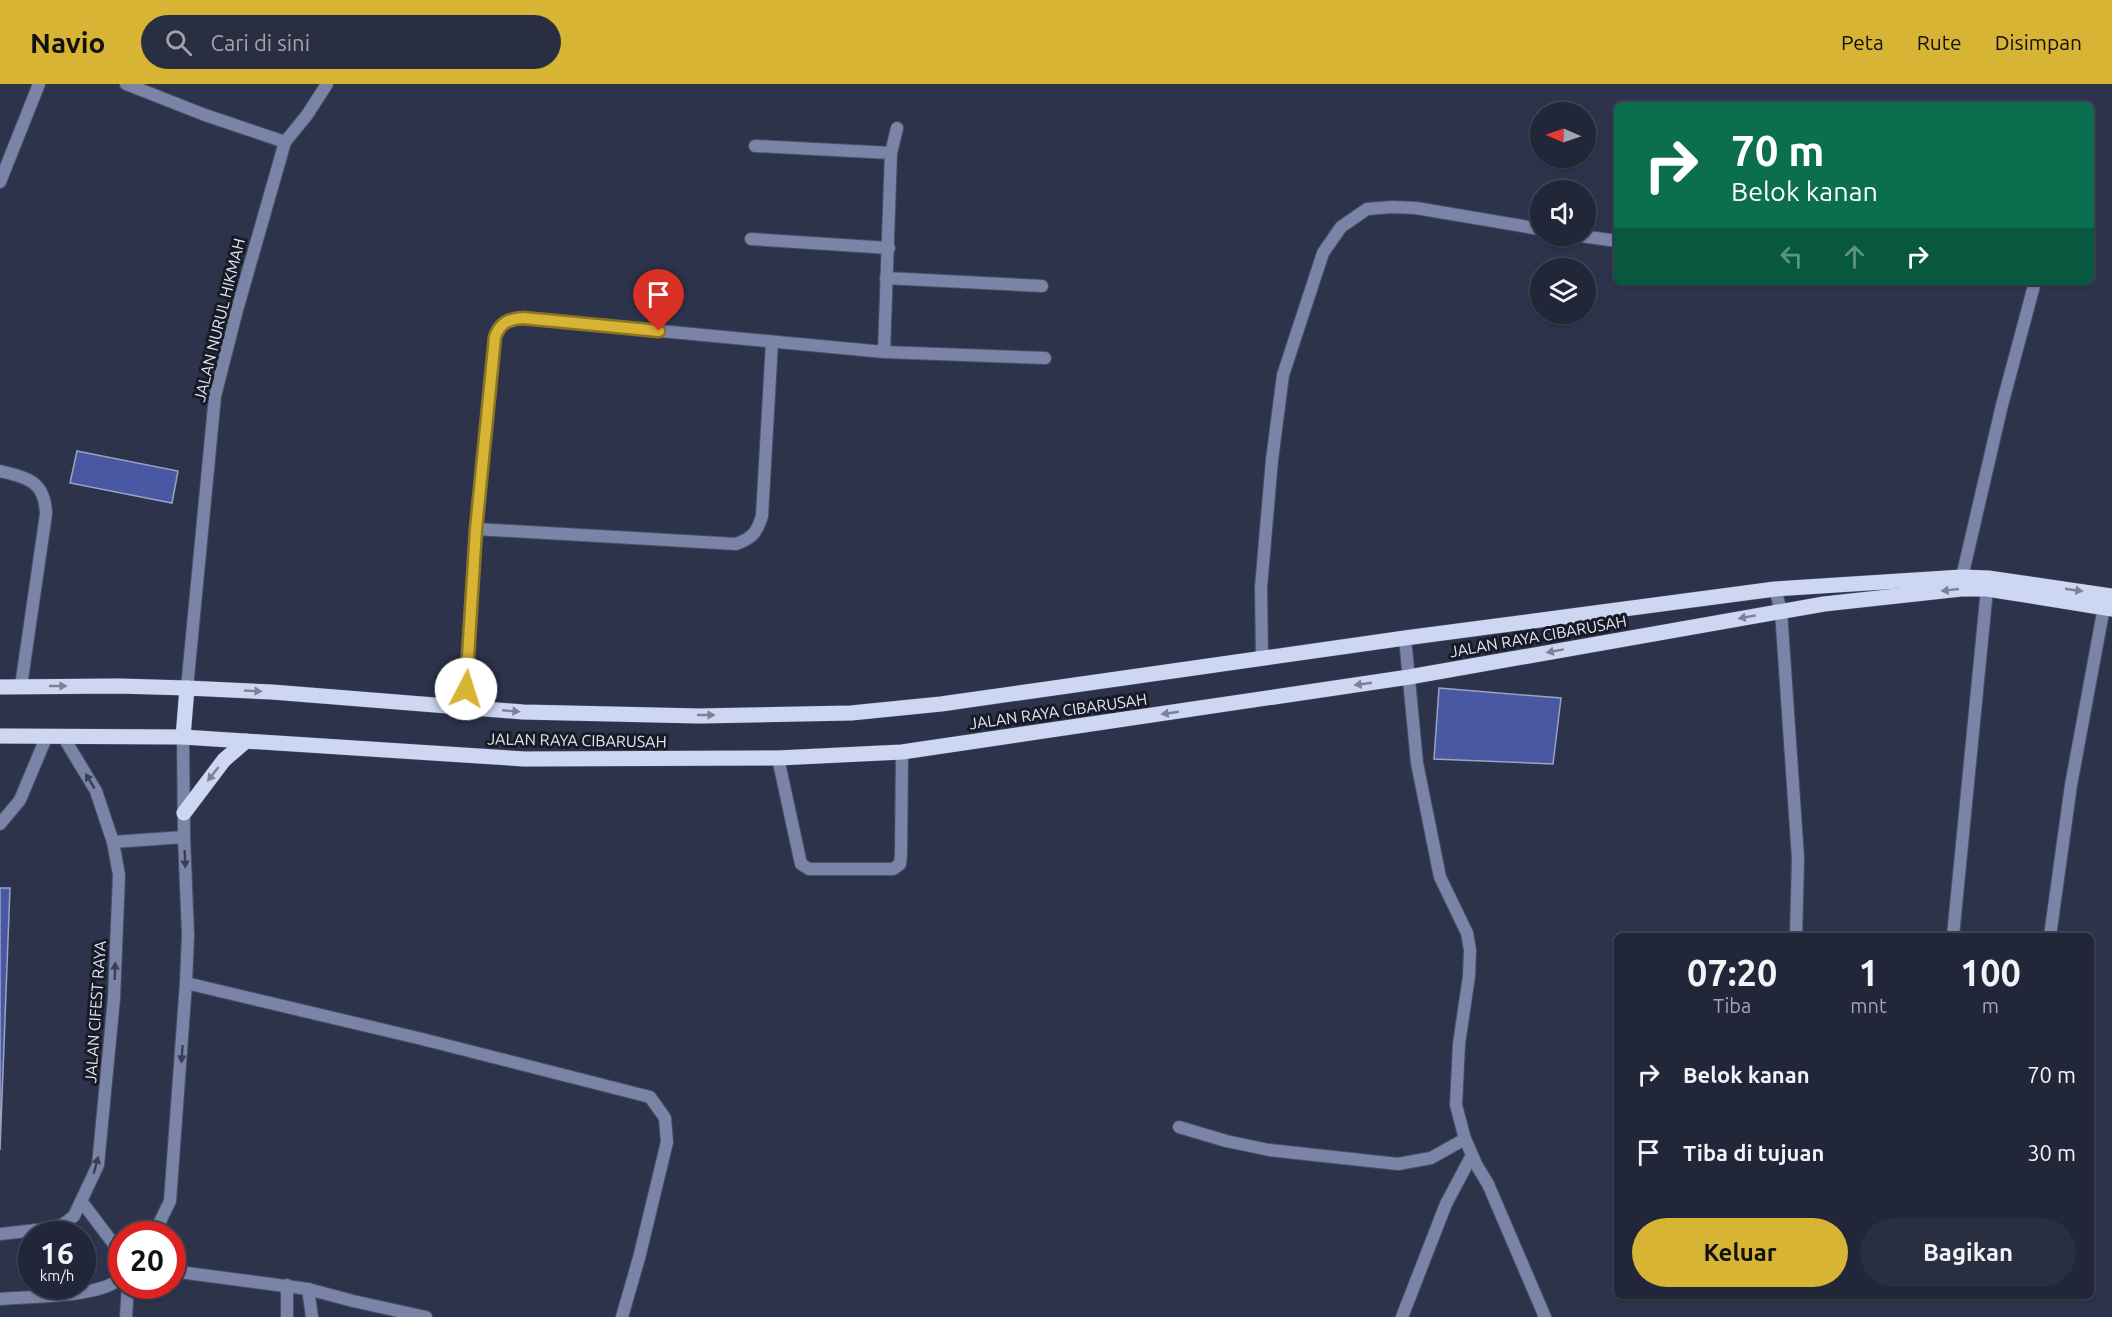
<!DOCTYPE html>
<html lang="id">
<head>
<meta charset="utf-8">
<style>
  :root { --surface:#212638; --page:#292e40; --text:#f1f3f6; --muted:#a2a5ae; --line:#3e4353; --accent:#d8b434 }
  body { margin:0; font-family:Ubuntu,sans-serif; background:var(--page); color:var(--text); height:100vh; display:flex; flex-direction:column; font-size:22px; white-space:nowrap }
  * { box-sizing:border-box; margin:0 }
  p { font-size:20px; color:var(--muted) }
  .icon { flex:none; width:33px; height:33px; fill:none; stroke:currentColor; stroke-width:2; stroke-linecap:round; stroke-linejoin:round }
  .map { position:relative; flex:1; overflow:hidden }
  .sheet { position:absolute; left:1614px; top:849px; width:480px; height:366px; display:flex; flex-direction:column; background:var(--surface); border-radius:9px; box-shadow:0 2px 4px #0004,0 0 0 2px var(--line) }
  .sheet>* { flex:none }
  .guide { position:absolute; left:1614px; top:18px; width:480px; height:183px; border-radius:9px; box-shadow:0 2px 4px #0004,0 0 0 2px var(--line); background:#0b6e4f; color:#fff; overflow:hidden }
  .needle { width:39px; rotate:272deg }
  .buttons { position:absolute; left:1530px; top:18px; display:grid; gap:12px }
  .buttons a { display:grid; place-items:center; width:66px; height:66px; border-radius:50%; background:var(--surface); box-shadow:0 2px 4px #0004,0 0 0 2px var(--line); font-size:30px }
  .speed { position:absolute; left:18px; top:1137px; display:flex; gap:12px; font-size:30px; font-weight:700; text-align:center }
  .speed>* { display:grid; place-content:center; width:78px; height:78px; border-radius:50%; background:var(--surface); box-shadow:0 2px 4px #0004,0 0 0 2px var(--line); line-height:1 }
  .speed small { font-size:15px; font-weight:400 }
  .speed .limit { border:9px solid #d22; background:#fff; color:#111 }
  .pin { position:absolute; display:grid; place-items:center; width:51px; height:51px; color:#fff; margin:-62px -26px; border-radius:50% 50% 50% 0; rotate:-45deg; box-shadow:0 0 6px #0007 }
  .pin .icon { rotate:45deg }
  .me { position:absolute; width:66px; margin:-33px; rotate:5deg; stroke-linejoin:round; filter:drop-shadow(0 0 4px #0008) }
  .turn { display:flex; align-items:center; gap:21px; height:126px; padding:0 18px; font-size:27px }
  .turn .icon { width:78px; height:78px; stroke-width:2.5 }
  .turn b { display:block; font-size:42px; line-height:51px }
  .lanes { display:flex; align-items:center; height:57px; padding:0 18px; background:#0003; justify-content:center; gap:30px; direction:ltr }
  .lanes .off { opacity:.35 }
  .eta { display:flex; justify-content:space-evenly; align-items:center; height:102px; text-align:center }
  .eta b { font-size:36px; font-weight:700; line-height:42px }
  .button { display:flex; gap:12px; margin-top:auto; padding:12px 18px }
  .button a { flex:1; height:69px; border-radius:36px; background:var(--accent); color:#111; font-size:24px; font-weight:700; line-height:69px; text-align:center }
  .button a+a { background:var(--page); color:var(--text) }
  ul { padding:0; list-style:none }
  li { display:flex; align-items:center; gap:18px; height:78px; padding:0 18px }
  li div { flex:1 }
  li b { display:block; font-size:22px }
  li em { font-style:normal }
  header { display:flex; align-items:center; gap:36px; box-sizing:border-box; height:84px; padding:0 30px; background:var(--accent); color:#111 }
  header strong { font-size:28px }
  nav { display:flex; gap:33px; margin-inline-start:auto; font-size:21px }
  .search { width:420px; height:54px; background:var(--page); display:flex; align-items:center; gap:15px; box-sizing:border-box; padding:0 21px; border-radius:33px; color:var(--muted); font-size:22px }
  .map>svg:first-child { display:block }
  .building { fill:#4858a2; stroke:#9ba3c0; stroke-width:1.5 }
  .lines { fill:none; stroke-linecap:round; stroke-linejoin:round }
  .service-casing { stroke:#495067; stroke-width:14 }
  .minor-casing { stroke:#495067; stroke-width:14 }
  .primary-casing { stroke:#495067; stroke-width:16 }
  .service { stroke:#7a84a6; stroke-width:12 }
  .minor { stroke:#7a84a6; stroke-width:12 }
  .primary { stroke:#cdd6f2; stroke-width:15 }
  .oneway { fill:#7c8296 }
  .oneway2 { fill:#3a4053 }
  .route-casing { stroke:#8c7522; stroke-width:15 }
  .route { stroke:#d8b434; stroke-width:10 }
  .labels { text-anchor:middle; stroke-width:6; stroke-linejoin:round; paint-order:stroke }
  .street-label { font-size:16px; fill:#e2e7f7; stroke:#181b26 }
</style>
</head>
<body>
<header>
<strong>Navio</strong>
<div class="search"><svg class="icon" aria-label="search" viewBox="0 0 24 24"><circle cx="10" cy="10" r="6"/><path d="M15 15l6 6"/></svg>Cari di sini</div>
<nav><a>Peta</a><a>Rute</a><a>Disimpan</a></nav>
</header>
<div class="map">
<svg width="2112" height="1233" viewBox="0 0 2112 1233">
  <rect width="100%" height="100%" fill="#2c334b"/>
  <g class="building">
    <path d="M77,367l101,20 -6,32 -102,-20z"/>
    <path d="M1439,604l122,10 -8,66 -119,-5z"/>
    <path d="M0,804h10l-10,262z"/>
  </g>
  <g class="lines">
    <g class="service-casing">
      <g id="service">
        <path d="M755,62l136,7"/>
        <path d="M1581,152l36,5"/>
        <path d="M751,155l138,9"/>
        <path d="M886,194l156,8"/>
        <path d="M884,268l161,6"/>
        <path d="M476,445l260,15c17,-6 21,-12 26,-28l10,-174"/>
        <path d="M1962,493l40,-172 33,-123"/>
        <path d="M1262,575l-1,-72 11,-127 11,-85 40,-122 18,-26 26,-18 25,-2 24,1 124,21"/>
        <path d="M464,623l12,-178 19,-192c5,-14 13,-18 28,-19l361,34 7,-199 6,-25"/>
        <path d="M778,674l23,106 8,5h84l7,-5 1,-9 1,-103"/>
        <path d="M0,740l20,-24 26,-62"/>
        <path d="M1953,852l34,-347"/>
        <path d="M2050,852l21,-151 33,-178"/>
        <path d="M287,1233v-32"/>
      </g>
    </g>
    <g class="minor-casing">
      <g id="minor">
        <path d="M126,0l79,31 80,27"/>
        <path d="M0,98l39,-98"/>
        <path d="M0,387c28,7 45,10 46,43l-25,172"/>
        <path d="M1775,505l6,22 17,247 -2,78"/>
        <path d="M1405,554l12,125 23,114 27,56 3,17 -1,26 -10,68 -3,61 9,34 12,27 11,18 57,133"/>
        <path d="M187,604l28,-292 22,-86 48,-168 22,-27 20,-31"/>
        <path d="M113,758l71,-5"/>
        <path d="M186,899l236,56 228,58 15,21 2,24 -28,116 -17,59"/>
        <path d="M1179,1043l47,14 43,9 129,14 33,-6 34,-19"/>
        <path d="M82,1118l40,53"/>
        <path d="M0,1150l54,-6 11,-5 9,-7 24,-51 16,-167 5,-123 -6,-33 -17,-51 -32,-53"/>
        <path d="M154,1150l16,-33 16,-218 2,-48 -4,-98 -1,-100"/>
        <path d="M172,1187l136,18 45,12 73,16"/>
        <path d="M308,1205l4,28"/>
        <path d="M0,1215c29,-3 102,-1 122,-22"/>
        <path d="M126,1233l2,-31"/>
        <path d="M1402,1233l44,-113 26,-49"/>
      </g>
    </g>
    <g class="primary-casing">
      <g id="primary">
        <path d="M0,603l119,-1 68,2 85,4 251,20 176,4 152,-3 90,-9 464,-66 370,-49 187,-12 26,1 124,18"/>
        <path d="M0,652l183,1 342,22 253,-1 124,-6 507,-75 415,-73 137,-15h26l125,20"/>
        <path d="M183,653l4,-49"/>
        <path d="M184,729l40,-53 22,-19"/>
      </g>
    </g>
    <use href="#service" class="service"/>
    <use href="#minor" class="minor"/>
    <use href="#primary" class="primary"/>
  </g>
  <defs><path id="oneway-solid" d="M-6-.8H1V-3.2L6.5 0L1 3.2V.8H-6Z" transform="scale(1.5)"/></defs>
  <g class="oneway">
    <use href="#oneway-solid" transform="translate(1950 506) rotate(174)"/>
    <use href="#oneway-solid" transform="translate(2074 506) rotate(8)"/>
    <use href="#oneway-solid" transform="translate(1747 533) rotate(170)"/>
    <use href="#oneway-solid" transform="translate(1555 567) rotate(170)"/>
    <use href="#oneway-solid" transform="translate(1363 600) rotate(172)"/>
    <use href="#oneway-solid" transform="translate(58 602)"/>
    <use href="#oneway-solid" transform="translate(253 607) rotate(3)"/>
    <use href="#oneway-solid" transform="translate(511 627) rotate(5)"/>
    <use href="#oneway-solid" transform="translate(1170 629) rotate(172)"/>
    <use href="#oneway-solid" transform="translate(706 631)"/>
    <use href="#oneway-solid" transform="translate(213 690) rotate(128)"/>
  </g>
  <g class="oneway2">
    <use href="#oneway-solid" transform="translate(90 697) rotate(-121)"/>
    <use href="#oneway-solid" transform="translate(185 775) rotate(88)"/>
    <use href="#oneway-solid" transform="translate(115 887) rotate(-88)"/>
    <use href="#oneway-solid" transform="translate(182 970) rotate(94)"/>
    <use href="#oneway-solid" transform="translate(96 1081) rotate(-75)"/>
  </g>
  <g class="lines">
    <g class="route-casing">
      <path id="route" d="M466,605l10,-160 19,-192c5,-14 13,-18 28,-19l136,13"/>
    </g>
    <use href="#route" class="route"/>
  </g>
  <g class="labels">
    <g class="street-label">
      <text transform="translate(219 236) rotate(-76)" y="6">JALAN NURUL HIKMAH</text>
      <text transform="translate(1538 552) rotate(-10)" y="6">JALAN RAYA CIBARUSAH</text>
      <text transform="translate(1058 627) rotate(-8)" y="6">JALAN RAYA CIBARUSAH</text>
      <text transform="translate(577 656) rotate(1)" y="6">JALAN RAYA CIBARUSAH</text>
      <text transform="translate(95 928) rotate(-86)" y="6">JALAN CIFEST RAYA</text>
    </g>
  </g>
</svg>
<div class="buttons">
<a><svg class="needle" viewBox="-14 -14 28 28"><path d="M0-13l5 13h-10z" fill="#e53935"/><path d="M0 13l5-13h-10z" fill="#a2a5ae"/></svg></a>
<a><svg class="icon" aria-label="sound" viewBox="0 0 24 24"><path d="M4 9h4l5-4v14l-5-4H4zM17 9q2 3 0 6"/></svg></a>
<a><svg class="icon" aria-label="layers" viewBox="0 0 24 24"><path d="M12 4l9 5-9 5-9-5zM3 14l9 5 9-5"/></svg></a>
</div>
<div class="speed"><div>16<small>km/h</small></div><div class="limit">20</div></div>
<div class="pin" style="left:659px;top:247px;background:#d93025"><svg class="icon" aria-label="arrive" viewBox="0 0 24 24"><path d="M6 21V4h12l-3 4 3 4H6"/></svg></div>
<svg class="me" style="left:466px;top:605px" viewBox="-20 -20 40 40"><circle r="19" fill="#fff"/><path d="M0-13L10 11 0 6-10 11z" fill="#d8b434"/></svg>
<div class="guide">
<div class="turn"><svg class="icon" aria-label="right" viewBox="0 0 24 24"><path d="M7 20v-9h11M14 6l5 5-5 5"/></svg><div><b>70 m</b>Belok kanan</div></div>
<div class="lanes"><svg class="icon off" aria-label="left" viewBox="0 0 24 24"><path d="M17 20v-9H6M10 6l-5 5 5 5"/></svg><svg class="icon off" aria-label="ahead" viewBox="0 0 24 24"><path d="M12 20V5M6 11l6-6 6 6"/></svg><svg class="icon" aria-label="right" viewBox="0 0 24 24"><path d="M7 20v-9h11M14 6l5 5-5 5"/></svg></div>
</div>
<section class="sheet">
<div class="eta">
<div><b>07:20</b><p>Tiba</p></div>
<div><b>1</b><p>mnt</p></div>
<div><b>100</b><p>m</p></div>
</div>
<ul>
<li><svg class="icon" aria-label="right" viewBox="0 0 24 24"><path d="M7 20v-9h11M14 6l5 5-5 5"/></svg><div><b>Belok kanan</b></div><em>70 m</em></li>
<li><svg class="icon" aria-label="arrive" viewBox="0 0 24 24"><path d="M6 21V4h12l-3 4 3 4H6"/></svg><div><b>Tiba di tujuan</b></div><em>30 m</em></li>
</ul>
<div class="button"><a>Keluar</a><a>Bagikan</a></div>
</section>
</div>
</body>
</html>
